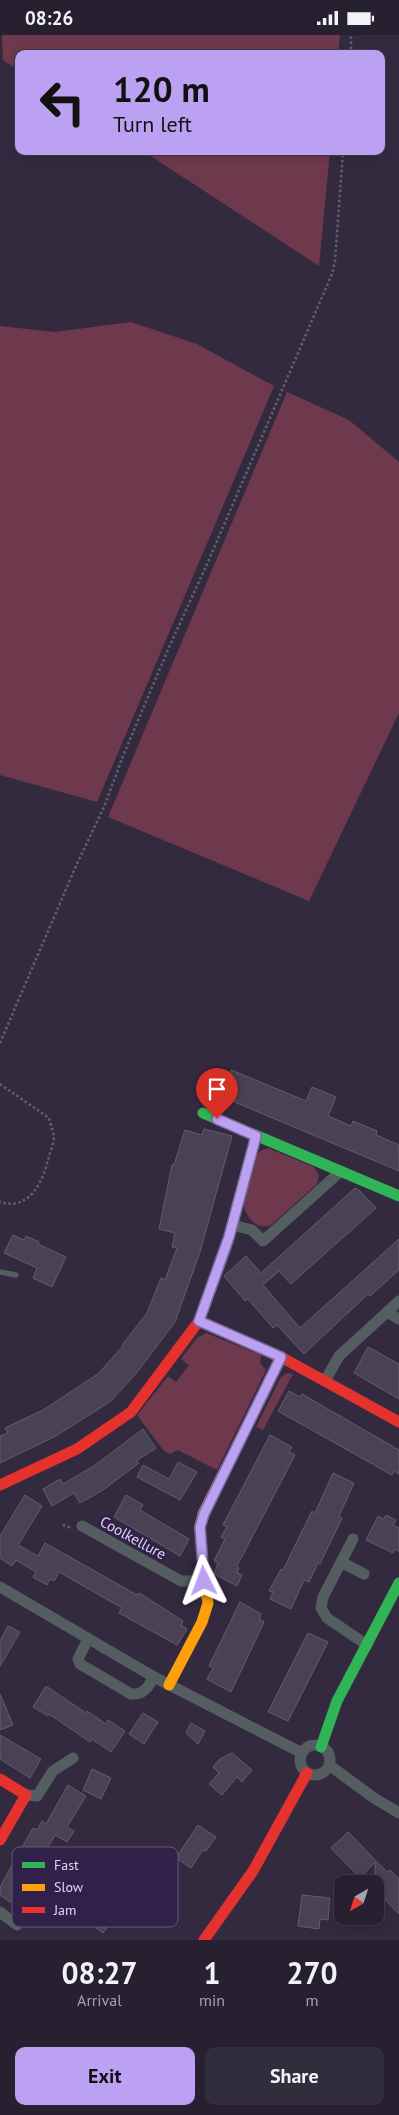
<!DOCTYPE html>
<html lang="en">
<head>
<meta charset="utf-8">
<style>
  :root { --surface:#262030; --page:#322d3c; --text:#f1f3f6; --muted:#a4a3ab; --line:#423e4c; --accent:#bca0f2 }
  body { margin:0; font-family:"PT Sans",sans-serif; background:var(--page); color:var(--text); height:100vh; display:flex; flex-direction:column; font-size:19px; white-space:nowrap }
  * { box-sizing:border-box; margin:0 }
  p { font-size:16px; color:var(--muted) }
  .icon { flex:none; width:28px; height:28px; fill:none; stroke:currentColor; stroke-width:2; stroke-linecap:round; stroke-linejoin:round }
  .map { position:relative; height:1905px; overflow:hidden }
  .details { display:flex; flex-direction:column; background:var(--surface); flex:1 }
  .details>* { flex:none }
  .banner { position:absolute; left:15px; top:15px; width:370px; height:105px; border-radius:10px; box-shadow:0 2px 8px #0003,0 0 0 1px var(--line); background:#bca0f2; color:#111; overflow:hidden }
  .needle { width:32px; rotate:219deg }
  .fabs { position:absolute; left:334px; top:1840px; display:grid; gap:10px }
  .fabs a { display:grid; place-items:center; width:50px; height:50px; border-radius:10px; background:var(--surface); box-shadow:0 2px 8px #0003,0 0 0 1px var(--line); font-size:25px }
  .pin { position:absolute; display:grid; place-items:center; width:42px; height:42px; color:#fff; margin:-51px -21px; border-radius:50% 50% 50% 0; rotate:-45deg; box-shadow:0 0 5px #0007 }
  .pin .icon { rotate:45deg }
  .me { position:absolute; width:55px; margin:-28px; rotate:357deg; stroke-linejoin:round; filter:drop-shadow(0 0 4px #0008) }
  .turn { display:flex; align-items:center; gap:18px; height:105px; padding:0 15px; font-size:22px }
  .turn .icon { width:65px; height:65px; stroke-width:2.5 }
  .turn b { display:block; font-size:35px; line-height:42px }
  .eta { display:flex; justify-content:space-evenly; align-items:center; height:85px; text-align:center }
  .eta b { font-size:30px; font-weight:600; line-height:35px }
  .cta { display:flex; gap:10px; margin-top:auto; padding:10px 15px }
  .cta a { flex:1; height:58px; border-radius:10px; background:var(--accent); color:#111; font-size:20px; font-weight:600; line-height:58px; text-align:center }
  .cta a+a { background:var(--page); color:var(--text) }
  .status { display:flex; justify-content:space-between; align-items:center; height:35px; padding:0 25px; background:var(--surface); direction:ltr }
  .status svg { height:14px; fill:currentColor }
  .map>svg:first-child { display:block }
  .green { fill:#6f394d }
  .building { fill:#494255; stroke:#635c70 }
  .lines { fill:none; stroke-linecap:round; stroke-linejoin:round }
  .path { stroke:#5e636a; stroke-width:2.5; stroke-dasharray:2.5 2.5; stroke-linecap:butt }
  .lane { stroke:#545e61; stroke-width:5.5 }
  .street { stroke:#545e61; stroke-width:11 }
  .fast { stroke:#30b455; stroke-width:11 }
  .slow { stroke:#ff9f0a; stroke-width:11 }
  .jam { stroke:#e5322d; stroke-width:11 }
  .route-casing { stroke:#7a689d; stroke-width:12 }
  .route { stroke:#bca0f2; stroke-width:9 }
  .labels { text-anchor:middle; stroke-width:5; stroke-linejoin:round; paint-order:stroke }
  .street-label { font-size:15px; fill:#dfd7f2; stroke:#31204a }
  .key { fill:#31204a; stroke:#65577c; stroke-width:1 }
  .key-label { font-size:14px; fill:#dfd7f2 }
</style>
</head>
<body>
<div class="status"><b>08:26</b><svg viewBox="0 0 49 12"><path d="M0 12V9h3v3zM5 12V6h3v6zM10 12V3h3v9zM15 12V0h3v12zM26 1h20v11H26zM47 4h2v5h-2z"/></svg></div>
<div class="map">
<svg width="399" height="1905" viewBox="0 0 399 1905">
  <rect width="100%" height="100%" fill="#332a40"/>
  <g class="green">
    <path d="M2,0h338l-2,19h-319v17l-16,-11z"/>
    <path d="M143,116h187l-11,115z"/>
    <path d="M131,287l66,22 77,42 -177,416 -97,-27v-449l55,6z"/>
    <path d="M287,357l62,28 50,42v251l-90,188 -201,-84z"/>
    <path d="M268,1113l46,19 5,8 -2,9 -46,41c-15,6 -25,-8 -28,-22l14,-47 3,-5z"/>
    <path d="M206,1298l55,22 -1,8 6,7 -49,100 -39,-20 -8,4 -6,-3 -27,-36 31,-39 8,6 13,-17 -8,-6 16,-21z"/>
    <path d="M287,1338l6,1 -30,56 -7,-3 25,-50z"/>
  </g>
  <g class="building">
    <path d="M231,1035l75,31 6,-14 24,10 -8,19 23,10 2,-5 24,10 -1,4 23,10v26l-186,-78 9,-20 7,2z"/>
    <path d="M204,1094l28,7 -32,116 -25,70 -37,49 -27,30 -55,35 -56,27v-27l8,-3 -3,-5 38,-18 55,-36 25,-28 -1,-1 25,-32 14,-35 4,2 12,-32 -5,-1 3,-14 -16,-4 13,-64h2l11,-35 17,5z"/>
    <path d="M355,1153l4,2 17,18 -85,76 -12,-13 -16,14 37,43 99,-89v31l-29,26 -2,-2 -64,60 -27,-29 -4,3 -25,-29 -3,2 -21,-25 22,-20 15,17z"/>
    <path d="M13,1200l11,5 2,-4 13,6 -1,2 28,13 -14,30 -19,-9 4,-10 -33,-15z"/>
    <path d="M368,1312l31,17v35l-45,-26z"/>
    <path d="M289,1356l11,6 2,-3 97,56v24l-5,-3 -2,4 -114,-64z"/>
    <path d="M143,1394l13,19 -20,13 3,2 -36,27 -23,13 -6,-10 -22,13 -9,-17 17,-10 3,5 31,-18z"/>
    <path d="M270,1400l22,12 -3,5 6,3 -58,111 2,2 -2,5 5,2 -5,11 -23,-12 4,-11 -4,-2 11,-22 -4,-2 6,-10 -4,-2z"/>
    <path d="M178,1427l19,10 -17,28 -43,-23 6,-12 26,14z"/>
    <path d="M333,1438l21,10 -15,33 3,2 -22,46 -2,-1 -9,19 -5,-2 -13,29 -21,-10 3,-7 -4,-1 12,-22 2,1 29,-59 3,2z"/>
    <path d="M25,1460l17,11 -24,39 20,11 7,-13 92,52 2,-2 10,6 34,22 -2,4 6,4 -10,16 -58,-32 3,-5 -63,-36 -5,9 -4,-2 -3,6 -14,-8 3,-5 -20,-12 -4,6 -12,-8v-22z"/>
    <path d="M126,1460l17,10 -3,5 49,29 -9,17 -66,-39z"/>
    <path d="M386,1480l10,5 -3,5 6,3v24l-4,-3 -2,4 -27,-13 12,-24 6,3z"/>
    <path d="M240,1567l21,12 -2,5 5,3 -33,70 -24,-13 6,-11 -4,-2z"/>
    <path d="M8,1591l12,6 -20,34v-25z"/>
    <path d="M308,1598l20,9 -40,79 -20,-9z"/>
    <path d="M46,1651l40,27 1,-2 19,13 2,-4 17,11 -14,21 -19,-13 -2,3 -41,-28 -1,2 -15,-9z"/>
    <path d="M0,1659l13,31 -13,5z"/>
    <path d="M143,1678l15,9 -14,22 -15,-10z"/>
    <path d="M191,1688l14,8 -7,13 -12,-11z"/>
    <path d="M0,1700l41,24 -11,19 -30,-19z"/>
    <path d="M232,1718l20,17 -10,12 -5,-5 -15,18 -13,-11 10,-11 -6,-6 7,-8z"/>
    <path d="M92,1734l19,9 -10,21 -18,-9z"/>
    <path d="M68,1750l18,11 -19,31 7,4 -7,11 -12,-7 -15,25 -30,42 -10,-7v-8l33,-59 4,2 5,-9 4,3z"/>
    <path d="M198,1790l18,12 -10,14 -3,-1 -12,18 -15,-10z"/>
    <path d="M348,1797l39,40 3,-2 9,9v35l-24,-24v-28l-15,16 -29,-30z"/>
    <path d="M111,1854l20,13 -6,9 -4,-2 -18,24 -15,-11z"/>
    <path d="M302,1860l28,3 -2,22 -8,-1 -1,10 -21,-3z"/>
  </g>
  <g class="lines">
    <g class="path">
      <path d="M351,19v-19"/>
      <path d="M0,1008l76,-177 28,-59 19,-51 47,-111 38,-83 124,-288 3,-13 8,-110"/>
      <path d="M0,1049l49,34c1,6 4,12 5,19 0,5 -3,13 -5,19 -6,25 -18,55 -49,46"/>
      <path d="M63,1490l8,3"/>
    </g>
    <path class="lane" d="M0,1237l16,3"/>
    <g class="street">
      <path d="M232,1190l20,5 11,11 78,-70"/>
      <path d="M387,1277l12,7"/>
      <path d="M199,1286l27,-73 30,-112"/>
      <path d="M325,1346l14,-25 60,-55"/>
      <path d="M82,1491l99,55h23"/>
      <path d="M353,1504l-30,58 -2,11 6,10 40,27"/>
      <path d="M341,1527l23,12"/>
      <path d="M0,1552l154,90 148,76"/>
      <path d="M88,1604l-10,20 2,5 51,30c13,1 17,-7 23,-17"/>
      <circle cx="315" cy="1725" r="15"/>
      <path d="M329,1730l45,33 25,15"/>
      <path d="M26,1760l11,1 16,-25 20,-13"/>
      <path d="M0,1877l17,13"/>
    </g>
    <g class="fast">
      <path d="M203,1078l196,83"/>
      <path d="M321,1712l16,-46 62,-118"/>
    </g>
    <path class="slow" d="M169,1650l33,-63 6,-19 -4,-22 -4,-54 3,-13 24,-48"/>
    <g class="jam">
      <path d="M227,1431l54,-109 118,65"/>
      <path d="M0,1450l77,-36 54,-37 68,-91 82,36"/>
      <path d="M0,1744l26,16 -26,45"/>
      <path d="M204,1905l49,-69 54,-98"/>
    </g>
  </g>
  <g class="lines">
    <g class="route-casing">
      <path id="route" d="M204,1546l-4,-54 4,-13 77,-157 -82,-36 30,-84 27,-101 -39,-17"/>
    </g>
    <use href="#route" class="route"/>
  </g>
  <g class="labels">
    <g class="street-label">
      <text transform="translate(133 1503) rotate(29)" y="5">Coolkellure</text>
    </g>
  </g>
  <rect x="12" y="1812" width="166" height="80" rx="8" class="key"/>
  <rect x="22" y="1827" width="23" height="6" fill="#30b455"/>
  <rect x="22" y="1849" width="23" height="7" fill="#ff9f0a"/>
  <rect x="22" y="1872" width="23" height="6" fill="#e5322d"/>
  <g class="key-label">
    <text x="54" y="1835">Fast</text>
    <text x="54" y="1857">Slow</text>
    <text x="54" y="1880">Jam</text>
  </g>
</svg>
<div class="fabs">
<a><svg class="needle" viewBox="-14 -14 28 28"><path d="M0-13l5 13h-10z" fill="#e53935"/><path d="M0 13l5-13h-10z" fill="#a4a3ab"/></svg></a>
</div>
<div class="pin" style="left:217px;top:1084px;background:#d93025"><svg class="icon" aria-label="arrive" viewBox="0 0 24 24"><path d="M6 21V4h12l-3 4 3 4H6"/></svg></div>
<svg class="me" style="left:204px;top:1546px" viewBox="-20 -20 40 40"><path d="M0-17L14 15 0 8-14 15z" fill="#bca0f2" stroke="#fff" stroke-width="4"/></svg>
<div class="banner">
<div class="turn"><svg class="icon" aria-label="left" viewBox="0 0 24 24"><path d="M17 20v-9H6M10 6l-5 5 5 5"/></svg><div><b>120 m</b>Turn left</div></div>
</div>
</div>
<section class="details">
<div class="eta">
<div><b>08:27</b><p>Arrival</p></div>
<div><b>1</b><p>min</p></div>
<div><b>270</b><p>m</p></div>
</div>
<div class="cta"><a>Exit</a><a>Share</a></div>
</section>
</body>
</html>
